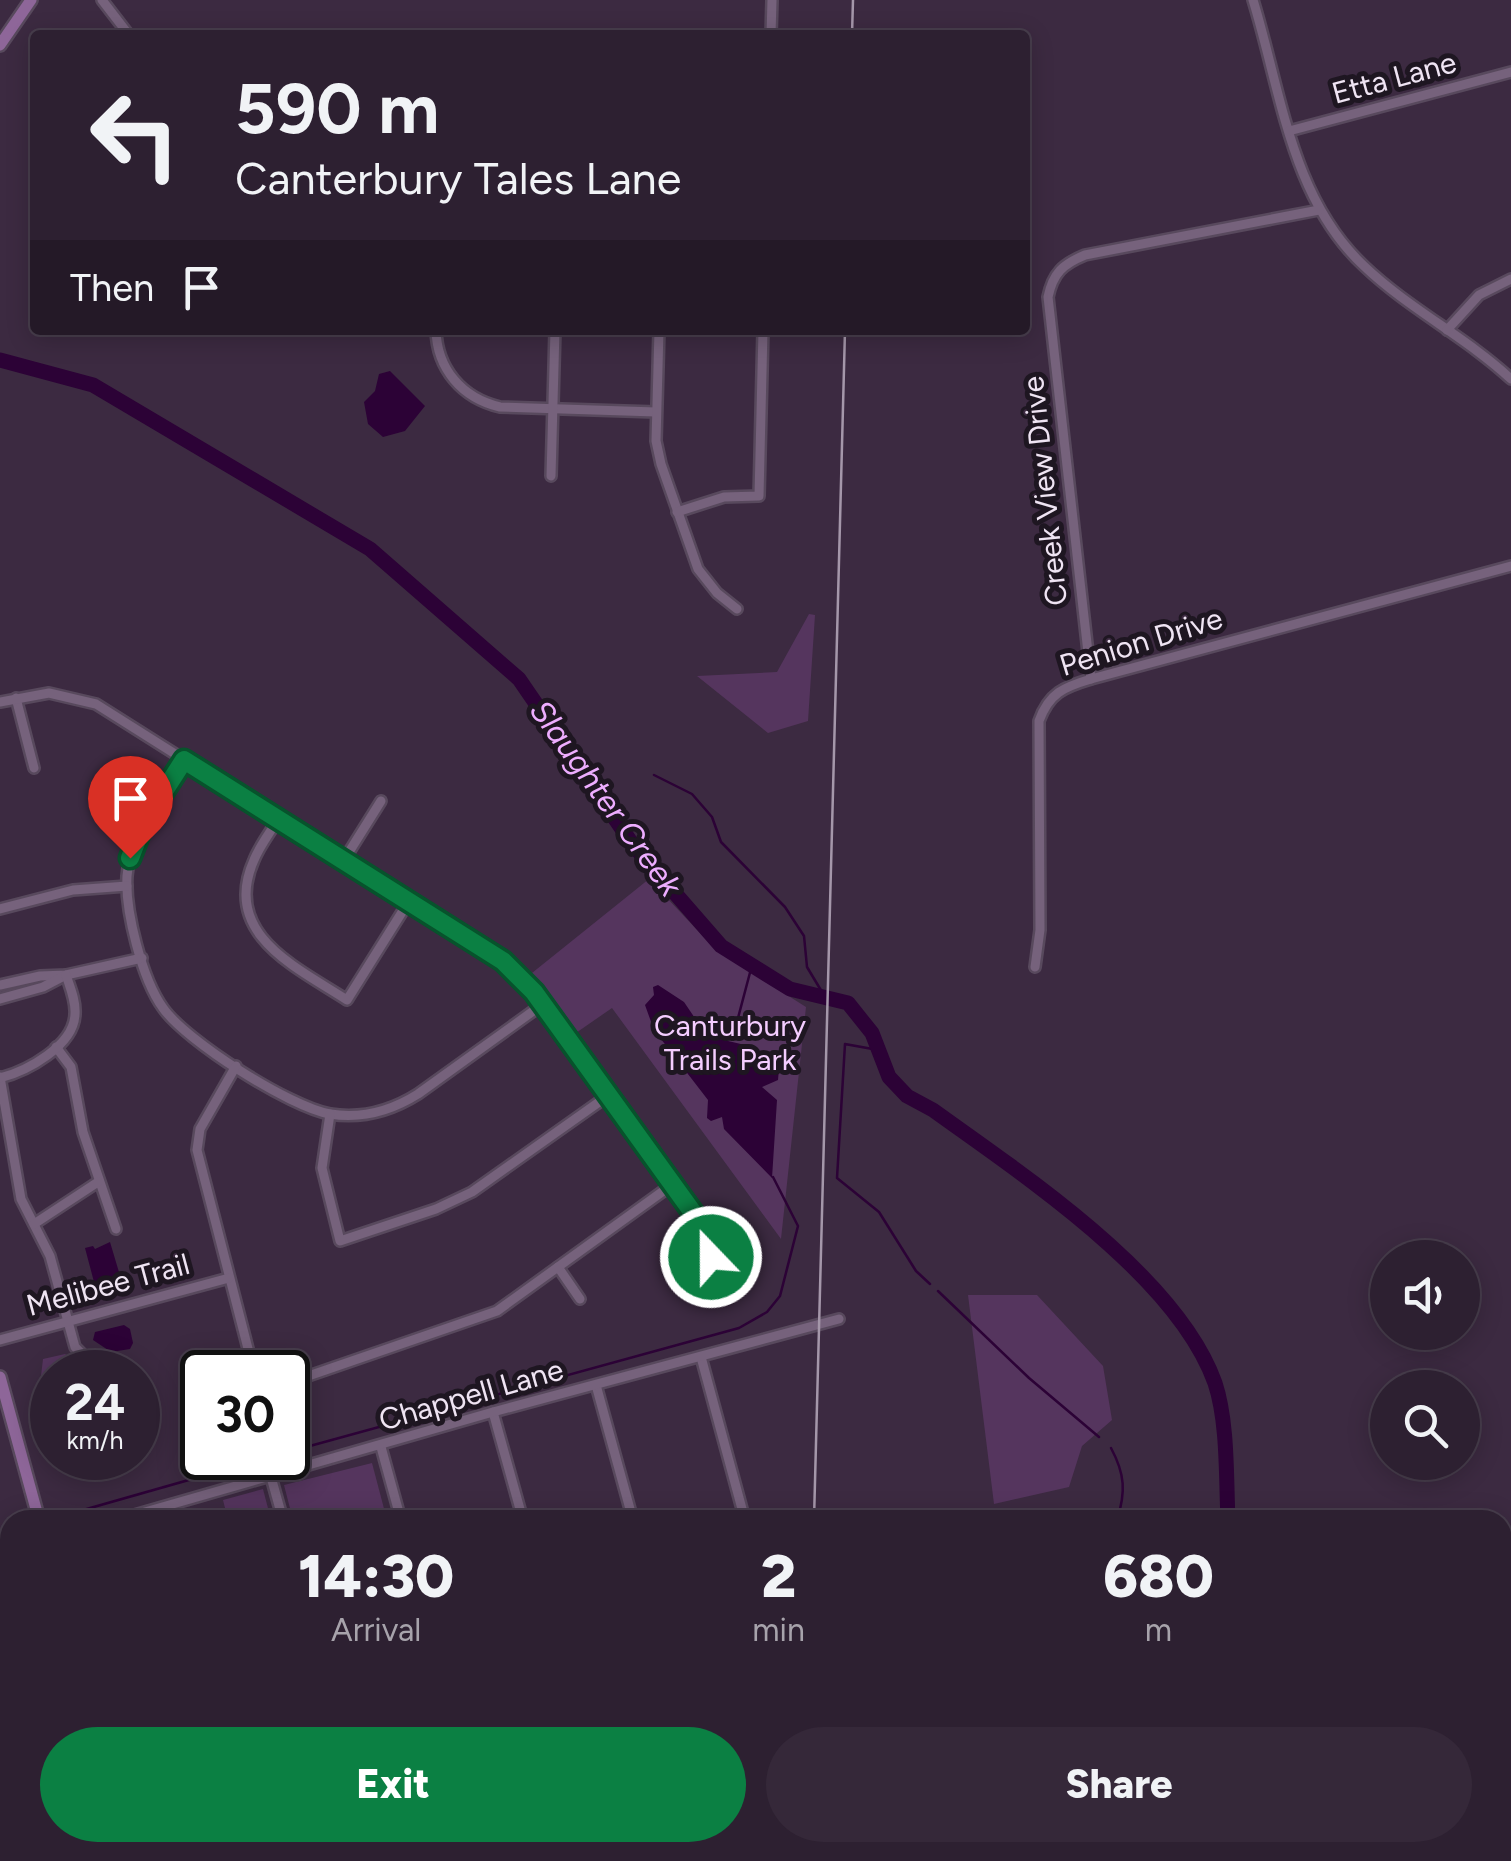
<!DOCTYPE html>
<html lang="en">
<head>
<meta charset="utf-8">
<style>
  :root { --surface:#2d2031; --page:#352839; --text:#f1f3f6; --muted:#a7a3ab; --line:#483e4d; --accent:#0b8043 }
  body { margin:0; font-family:Figtree,sans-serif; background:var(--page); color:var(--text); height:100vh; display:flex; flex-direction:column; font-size:38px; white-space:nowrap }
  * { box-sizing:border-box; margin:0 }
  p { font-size:32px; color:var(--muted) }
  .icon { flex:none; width:55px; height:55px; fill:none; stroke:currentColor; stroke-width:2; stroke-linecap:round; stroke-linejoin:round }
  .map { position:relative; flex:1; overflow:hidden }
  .sheet { position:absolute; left:0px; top:1510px; width:1512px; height:352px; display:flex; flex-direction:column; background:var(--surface); border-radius:30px 30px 0 0; box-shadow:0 5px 25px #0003,0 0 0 2px var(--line) }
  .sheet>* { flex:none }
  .top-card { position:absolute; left:30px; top:30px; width:1000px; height:305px; border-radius:10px; box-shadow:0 5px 25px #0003,0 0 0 2px var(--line); background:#2d2031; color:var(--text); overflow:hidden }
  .tools { position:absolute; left:1370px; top:1240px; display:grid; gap:20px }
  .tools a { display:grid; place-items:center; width:110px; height:110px; border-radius:50%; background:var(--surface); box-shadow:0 5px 25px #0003,0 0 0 2px var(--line); font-size:50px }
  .speed { position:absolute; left:30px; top:1350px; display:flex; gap:20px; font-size:50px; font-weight:700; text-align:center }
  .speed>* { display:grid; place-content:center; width:130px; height:130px; border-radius:50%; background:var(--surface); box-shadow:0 5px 25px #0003,0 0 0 2px var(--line); line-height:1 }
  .speed small { font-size:25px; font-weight:400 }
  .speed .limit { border:5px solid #111; border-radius:15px; background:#fff; color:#111 }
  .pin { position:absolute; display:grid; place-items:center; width:85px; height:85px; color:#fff; margin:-102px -42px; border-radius:50% 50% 50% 0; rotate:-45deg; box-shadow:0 0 10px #0007 }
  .pin .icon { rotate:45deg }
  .me { position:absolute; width:110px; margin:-55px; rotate:338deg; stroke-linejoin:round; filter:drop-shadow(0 0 8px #0008) }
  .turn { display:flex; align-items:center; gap:35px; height:210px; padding:0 40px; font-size:45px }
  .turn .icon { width:130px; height:130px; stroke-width:2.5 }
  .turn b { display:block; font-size:70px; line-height:85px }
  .then { display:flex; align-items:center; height:95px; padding:0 40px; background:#0003; gap:20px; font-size:38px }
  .eta { display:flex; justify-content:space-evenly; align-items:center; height:170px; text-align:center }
  .eta b { font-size:60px; font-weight:800; line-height:70px }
  .primary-button { display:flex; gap:20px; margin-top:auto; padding:20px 40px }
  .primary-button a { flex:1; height:115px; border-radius:60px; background:var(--accent); color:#fff; font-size:40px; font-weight:800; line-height:115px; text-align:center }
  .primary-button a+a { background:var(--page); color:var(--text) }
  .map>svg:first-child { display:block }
  .green { fill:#55355e }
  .water { fill:#2c0236 }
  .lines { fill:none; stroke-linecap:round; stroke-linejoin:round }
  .stream { stroke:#2c0236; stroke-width:2.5 }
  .river { stroke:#2c0236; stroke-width:15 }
  .minor-casing { stroke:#58495d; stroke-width:14 }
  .secondary-casing { stroke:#58495d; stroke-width:16 }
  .minor { stroke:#76627c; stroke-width:9 }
  .secondary { stroke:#8e6699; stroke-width:11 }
  .rail { stroke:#a597aa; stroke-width:2.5 }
  .route-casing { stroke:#07532c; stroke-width:25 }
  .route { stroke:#0b8043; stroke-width:18 }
  .labels { text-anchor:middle; stroke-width:10; stroke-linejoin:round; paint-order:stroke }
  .street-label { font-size:30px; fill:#efe4f3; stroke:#1e1621 }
  .park-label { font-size:30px; fill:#f4cdff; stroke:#1e1621 }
  .water-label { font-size:32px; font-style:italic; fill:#edadff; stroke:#1e1621 }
</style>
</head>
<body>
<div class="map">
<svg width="1511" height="1861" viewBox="0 0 1511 1861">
  <rect width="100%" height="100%" fill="#3c2a41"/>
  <g class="green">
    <path d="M809,614l6,1 -7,106 -40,12 -71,-57 80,-4z"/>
    <path d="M649,879l68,72 89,56 -25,232 -169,-231 -39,27 -46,-58z"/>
    <path d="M968,1295h69l66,71 9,54 -30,26 -13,41 -75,17z"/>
    <path d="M65,1354l9,6 2,11 -24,1 -2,12 -9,-8 2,-17z"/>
    <path d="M372,1463l15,57h-94l-9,-35z"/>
    <path d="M263,1489l7,27 -16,4h-26l-5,-20z"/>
    <path d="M10,1799v53h90l1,4 -19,5h-82v-59z"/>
    <path d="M265,1853v-1l96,1 -6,8h-88z"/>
  </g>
  <g class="water">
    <path d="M390,371l35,35 -20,25 -22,6 -15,-13 -4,-22 11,-11 4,-17z"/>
    <path d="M658,985l26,17 23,34 38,9 4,6 31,5 -2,24 -16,7 15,13 -5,78 -48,-49 -2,-12 -11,4 -4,-3 1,-18 -54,-70 -9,-25 9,-10 -1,-8z"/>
    <path d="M110,1242l14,47 -26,8 -13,-49 8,-2 2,3z"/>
    <path d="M124,1325l6,4 3,14 -3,6 -19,3 -18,-12 2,-8z"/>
    <path d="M930,1853v-1l56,1 -8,8h-71z"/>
  </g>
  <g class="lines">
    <g class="stream">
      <path d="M654,775l38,19 20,23 9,25 64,65 19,29 3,31 18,30"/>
      <path d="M733,1037l19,-72"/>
      <path d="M878,1050l-33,-6 -8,134 42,34 37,59 14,13"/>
      <path d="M938,1291l91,87 70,59"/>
      <path d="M1111,1448c14,26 15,44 6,72"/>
      <path d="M288,1452l451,-124 28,-16 13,-16 18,-70 -25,-49"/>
      <path d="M55,1518l211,-60"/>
      <path d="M0,1534l10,-3"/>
    </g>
    <g class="river">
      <path d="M0,360l93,25 277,164 149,130 114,166 88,101 69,43 58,14 24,30 17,44 18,19 26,14c90,65 244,166 282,273 13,39 11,95 13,137"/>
      <path d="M1203,1852l10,9"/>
    </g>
    <g class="minor-casing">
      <g id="minor">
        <path d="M102,0l27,35"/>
        <path d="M1253,0c28,91 38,198 111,266 45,43 102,71 147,113"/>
        <path d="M771,35l1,-35"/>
        <path d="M1289,131l222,-59"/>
        <path d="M436,330c1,39 26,68 64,77l156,5"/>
        <path d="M659,330l-3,111 5,23 37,105 19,24 20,16"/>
        <path d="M1447,330l32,-35 32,-16"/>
        <path d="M551,476l4,-146"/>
        <path d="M677,512l47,-15 35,-1 4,-166"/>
        <path d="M1091,679l-43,-382c5,-24 15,-33 37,-42l234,-45"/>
        <path d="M16,698l18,70"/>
        <path d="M0,702l49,-9 47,11 407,257 31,30 171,237 7,22 -8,20"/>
        <path d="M185,760c-23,35 -55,72 -58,116 -2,35 15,103 36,132 23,33 127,99 167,106 31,5 61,-3 88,-20l125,-90"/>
        <path d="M278,819c-8,14 -18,26 -24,41 -33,74 42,107 93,140l62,-99"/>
        <path d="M344,860l37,-59"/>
        <path d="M0,909l73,-19 54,-4"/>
        <path d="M1035,967l5,-37 -1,-209c10,-28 25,-34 52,-42l420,-113"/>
        <path d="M0,985l40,-9 26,-1 76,-17"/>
        <path d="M0,999l43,-12 21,-11"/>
        <path d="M56,1047l15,20 12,65 33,97"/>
        <path d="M236,1066l-36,63 -3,21 57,222"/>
        <path d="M0,1077l21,122 29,57 25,91 25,25"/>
        <path d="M0,1078c27,-7 74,-32 75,-64 1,-13 -5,-27 -9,-39"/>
        <path d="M330,1114l-8,54 18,73 96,-32 36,-17 137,-97"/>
        <path d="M34,1224l64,-42"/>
        <path d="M558,1267l22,32"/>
        <path d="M0,1340l229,-62"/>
        <path d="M701,1357l44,163"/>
        <path d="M288,1383l209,-72 176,-127"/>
        <path d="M596,1385l37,135"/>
        <path d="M191,1406h11"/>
        <path d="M493,1412l30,108"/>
        <path d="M381,1447l20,73"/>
        <path d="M271,1477l12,43"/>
        <path d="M117,1520l376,-108 346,-93"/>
        <path d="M0,1623l10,-2"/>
        <path d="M1502,1667l9,-2"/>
        <path d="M256,1852l3,9"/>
        <path d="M557,1852l2,9"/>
        <path d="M724,1852l2,9"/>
        <path d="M377,1861l29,-9"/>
      </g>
    </g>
    <g class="secondary-casing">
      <g id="secondary">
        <path d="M0,45l31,-45"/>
        <path d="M0,1377l39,143"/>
        <path d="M130,1852l2,9"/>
      </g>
    </g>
    <use href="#minor" class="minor"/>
    <use href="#secondary" class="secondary"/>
    <g class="rail">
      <path d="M852,35l1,-35"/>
      <path d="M814,1520l31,-1190"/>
      <path d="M811,1852v9"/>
    </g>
  </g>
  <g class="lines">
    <g class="route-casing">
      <path id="route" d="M130,858l14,-36 40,-62 319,201 31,31 170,236 7,16v13"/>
    </g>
    <use href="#route" class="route"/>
  </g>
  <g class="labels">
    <g class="street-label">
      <text transform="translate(1394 78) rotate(-15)" y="10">Etta Lane</text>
      <text transform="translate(1045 491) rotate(-96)" y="10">Creek View Drive</text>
      <text transform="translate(1141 642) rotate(-17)" y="10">Penion Drive</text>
      <text transform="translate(108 1285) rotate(-15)" y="10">Melibee Trail</text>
      <text transform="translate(471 1395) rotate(-16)" y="10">Chappell Lane</text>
    </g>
    <g class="park-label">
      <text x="730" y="1036">Canturbury<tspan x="730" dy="34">Trails Park</tspan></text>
    </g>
    <g class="water-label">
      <text transform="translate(606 798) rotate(54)" y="11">Slaughter Creek</text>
    </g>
  </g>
</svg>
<div class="tools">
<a><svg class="icon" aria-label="sound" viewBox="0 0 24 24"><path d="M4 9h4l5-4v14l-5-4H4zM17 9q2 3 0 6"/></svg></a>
<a><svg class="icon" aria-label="search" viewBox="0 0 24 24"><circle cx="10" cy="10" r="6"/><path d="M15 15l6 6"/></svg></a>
</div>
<div class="speed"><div>24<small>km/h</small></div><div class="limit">30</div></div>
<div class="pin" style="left:130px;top:858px;background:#d93025"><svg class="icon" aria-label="arrive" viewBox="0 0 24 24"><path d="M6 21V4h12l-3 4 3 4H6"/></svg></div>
<svg class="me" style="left:711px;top:1257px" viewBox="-20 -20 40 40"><circle r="17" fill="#0b8043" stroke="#fff" stroke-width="3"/><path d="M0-11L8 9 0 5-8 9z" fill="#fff"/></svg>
<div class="top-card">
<div class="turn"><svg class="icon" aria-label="left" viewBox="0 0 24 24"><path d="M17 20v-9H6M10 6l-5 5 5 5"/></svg><div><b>590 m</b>Canterbury Tales Lane</div></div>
<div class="then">Then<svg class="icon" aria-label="arrive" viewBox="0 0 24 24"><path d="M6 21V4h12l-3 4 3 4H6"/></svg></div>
</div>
<section class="sheet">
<div class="eta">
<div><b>14:30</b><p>Arrival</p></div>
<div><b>2</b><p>min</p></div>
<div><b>680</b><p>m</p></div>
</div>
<div class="primary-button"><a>Exit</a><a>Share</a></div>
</section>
</div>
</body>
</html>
